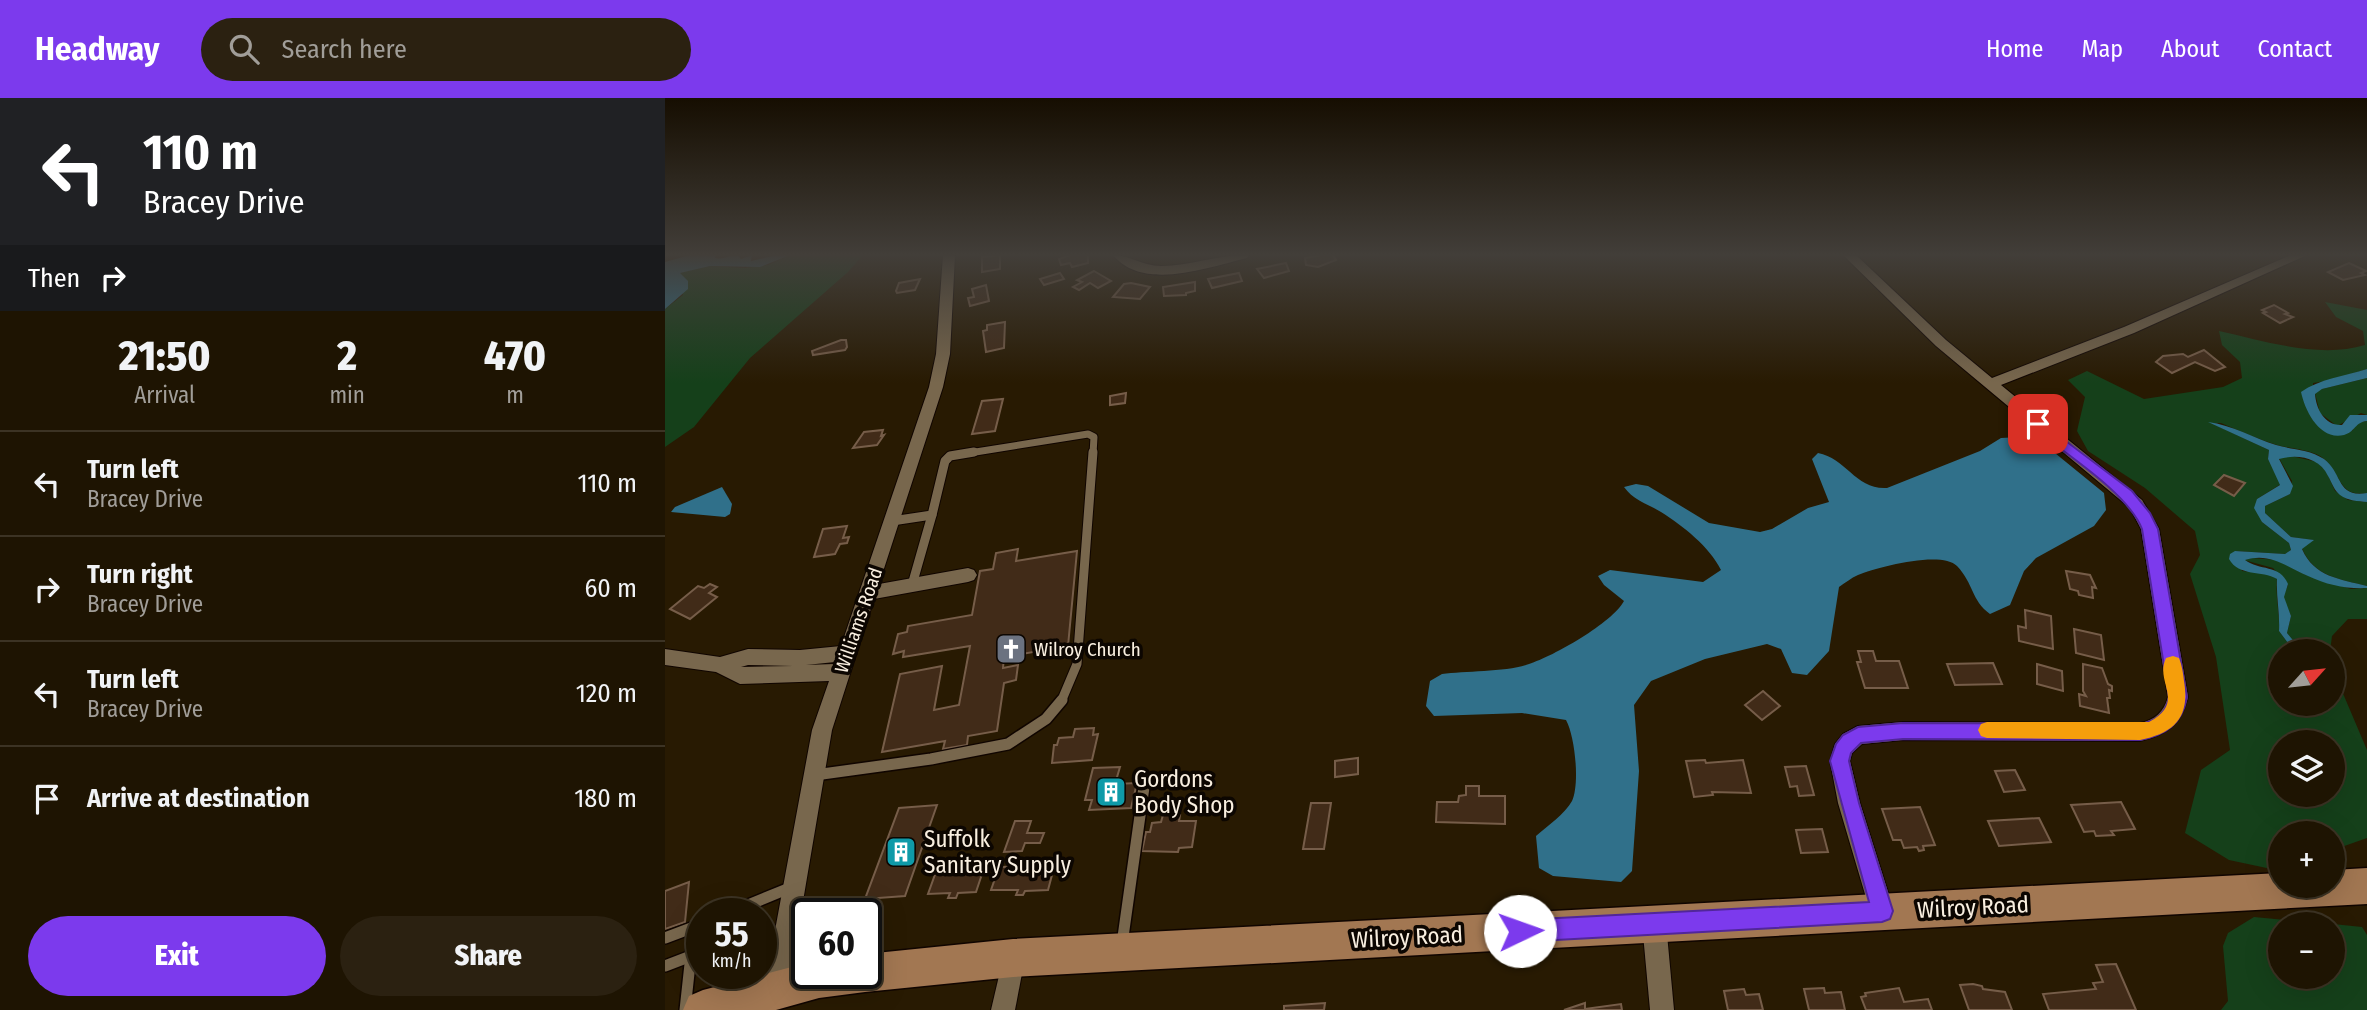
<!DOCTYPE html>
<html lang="en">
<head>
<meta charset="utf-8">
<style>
  :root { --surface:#1e1402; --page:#2b2111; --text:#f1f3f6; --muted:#a19e99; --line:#3c3324; --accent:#7c3aed }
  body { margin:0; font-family:"Fira Sans Condensed",sans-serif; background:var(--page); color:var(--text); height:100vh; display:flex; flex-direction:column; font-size:26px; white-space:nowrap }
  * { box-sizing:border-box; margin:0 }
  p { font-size:23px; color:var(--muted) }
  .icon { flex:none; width:38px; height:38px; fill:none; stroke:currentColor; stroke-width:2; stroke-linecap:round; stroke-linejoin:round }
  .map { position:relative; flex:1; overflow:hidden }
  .panel { display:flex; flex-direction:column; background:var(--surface); width:665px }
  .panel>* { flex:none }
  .hud { background:#202124; color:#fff; overflow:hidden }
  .needle { width:46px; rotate:63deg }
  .controls { position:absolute; left:1603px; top:541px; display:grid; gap:14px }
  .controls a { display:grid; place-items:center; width:77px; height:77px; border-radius:50%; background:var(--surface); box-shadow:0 7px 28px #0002,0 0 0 2px var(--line); font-size:35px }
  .speed { position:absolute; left:21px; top:800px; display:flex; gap:14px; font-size:35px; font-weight:700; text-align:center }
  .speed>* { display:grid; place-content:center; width:91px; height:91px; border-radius:50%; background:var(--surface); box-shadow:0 7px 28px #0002,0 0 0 2px var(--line); line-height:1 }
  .speed small { font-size:18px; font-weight:400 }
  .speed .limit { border:4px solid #111; border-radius:10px; background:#fff; color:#111 }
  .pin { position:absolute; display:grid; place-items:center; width:60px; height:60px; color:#fff; margin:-30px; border-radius:14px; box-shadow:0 4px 10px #0006 }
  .me { position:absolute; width:77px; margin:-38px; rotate:87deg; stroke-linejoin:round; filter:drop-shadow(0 0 5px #0008) }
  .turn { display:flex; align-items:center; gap:24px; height:147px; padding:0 28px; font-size:32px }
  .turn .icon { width:91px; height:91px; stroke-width:2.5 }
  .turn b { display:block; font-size:49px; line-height:60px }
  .then { display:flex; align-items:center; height:66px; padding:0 28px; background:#0003; gap:14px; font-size:26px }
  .eta { display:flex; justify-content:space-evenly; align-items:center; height:119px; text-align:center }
  .eta b { font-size:42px; font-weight:800; line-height:49px }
  .cta { display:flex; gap:14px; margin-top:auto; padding:14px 28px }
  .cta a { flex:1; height:80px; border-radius:42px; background:var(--accent); color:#fff; font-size:28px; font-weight:800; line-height:80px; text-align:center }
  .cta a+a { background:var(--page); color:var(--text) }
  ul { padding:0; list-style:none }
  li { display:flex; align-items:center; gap:21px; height:105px; padding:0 28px; border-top:2px solid var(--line) }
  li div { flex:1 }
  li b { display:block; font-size:26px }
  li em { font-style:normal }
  header { display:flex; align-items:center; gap:42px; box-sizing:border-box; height:98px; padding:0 35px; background:var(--accent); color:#fff }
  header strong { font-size:33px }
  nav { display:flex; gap:38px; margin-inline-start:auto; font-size:24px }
  .search { width:490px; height:63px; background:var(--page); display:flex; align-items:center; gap:18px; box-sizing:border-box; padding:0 24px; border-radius:38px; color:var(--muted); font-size:26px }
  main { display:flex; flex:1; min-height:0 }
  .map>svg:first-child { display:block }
  .green { fill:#15401a; fill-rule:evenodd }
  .water { fill:#30708a }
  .building { fill:#412b18; stroke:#765d49; stroke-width:2 }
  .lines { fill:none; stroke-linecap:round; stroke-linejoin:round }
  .lane-far2-casing { stroke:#100500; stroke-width:9 }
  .lane-far1-casing { stroke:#100500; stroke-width:11 }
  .lane-casing { stroke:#100500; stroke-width:14 }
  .street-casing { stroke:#100500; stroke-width:2 }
  .primary-casing { stroke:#100500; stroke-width:3 }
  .lane-far2 { stroke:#78674d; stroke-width:7 }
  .lane-far1 { stroke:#78674d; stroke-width:9 }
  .lane { stroke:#78674d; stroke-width:11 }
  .street { fill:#78674d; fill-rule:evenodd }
  .primary { fill:#a27752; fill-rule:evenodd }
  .route { fill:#7c3aed; stroke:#51269a; stroke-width:2 }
  .slow { fill:#f59e0b }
  .labels { text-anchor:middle; stroke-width:7; stroke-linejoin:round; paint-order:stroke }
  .street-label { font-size:19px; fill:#f9efe0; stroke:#0c0601 }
  .poi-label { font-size:19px; fill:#f9efe0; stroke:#0c0601; text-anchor:start }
  .near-poi-label { font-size:23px; fill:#f9efe0; stroke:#0c0601; text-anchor:start }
  .near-street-label { font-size:23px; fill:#f9efe0; stroke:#0c0601 }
</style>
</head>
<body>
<header>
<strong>Headway</strong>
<div class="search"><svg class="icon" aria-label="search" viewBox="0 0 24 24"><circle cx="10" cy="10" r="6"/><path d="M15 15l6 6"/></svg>Search here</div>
<nav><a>Home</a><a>Map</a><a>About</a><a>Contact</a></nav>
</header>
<main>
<section class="panel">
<div class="hud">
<div class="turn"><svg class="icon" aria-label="left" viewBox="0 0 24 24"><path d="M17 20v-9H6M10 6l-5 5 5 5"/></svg><div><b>110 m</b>Bracey Drive</div></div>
<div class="then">Then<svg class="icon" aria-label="right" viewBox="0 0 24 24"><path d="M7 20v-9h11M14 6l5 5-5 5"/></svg></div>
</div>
<div class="eta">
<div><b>21:50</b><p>Arrival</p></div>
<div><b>2</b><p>min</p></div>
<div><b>470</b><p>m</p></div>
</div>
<ul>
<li><svg class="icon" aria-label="left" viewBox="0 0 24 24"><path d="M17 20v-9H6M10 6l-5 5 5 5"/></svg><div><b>Turn left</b><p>Bracey Drive</p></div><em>110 m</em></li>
<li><svg class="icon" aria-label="right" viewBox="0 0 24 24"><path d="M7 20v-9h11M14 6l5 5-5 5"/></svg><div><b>Turn right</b><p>Bracey Drive</p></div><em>60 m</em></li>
<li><svg class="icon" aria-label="left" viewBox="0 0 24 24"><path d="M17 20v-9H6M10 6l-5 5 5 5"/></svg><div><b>Turn left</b><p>Bracey Drive</p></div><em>120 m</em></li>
<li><svg class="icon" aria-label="arrive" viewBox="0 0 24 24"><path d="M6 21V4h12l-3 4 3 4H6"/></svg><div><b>Arrive at destination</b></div><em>180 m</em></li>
</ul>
<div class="cta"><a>Exit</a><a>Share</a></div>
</section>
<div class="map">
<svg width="1702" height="912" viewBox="0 0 1702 912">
  <rect width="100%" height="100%" fill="#281a02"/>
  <g class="green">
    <path d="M125,157h73l-15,17 -98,86 -56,69 -29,20v-138l18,-14 -4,-22 31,-7 35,2 23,-3z"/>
    <path d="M1660,204l42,8v59l-34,11 -20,3 1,39 38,9 5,-8 10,-2v72c-31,5 -25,-24 -47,-37 -13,-7 -29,-7 -43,-11 -19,-6 -37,-14 -56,-22h-10l58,27 -1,9 13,25 -24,15 5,23 27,21 2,7 -6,4 -50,-3 7,20 27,3 8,5c-2,18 3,34 2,52l15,20h-14v53h53v-34l34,80v88l-34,12v-17h-53v36l-4,1 -47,-10 -44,-27 16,-63 29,-20 -14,-93 -26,-83 10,-19 -5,-24 -50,-43 -57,-37 -11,-20 8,-34 -17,-17 19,-9 57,28 79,-12 19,-9 -2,-16 -18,-17 -3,-14c46,10 100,28 146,14l-2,-14 -27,-14zM1615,644h53v52h-53z"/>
    <path d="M1702,280v37l-6,-2 -24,13 -17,-13 -5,-20 7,-4z"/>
    <path d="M1626,358l26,6 9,9 9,20 13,9 19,2v84c-27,-7 -53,-9 -65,-38l11,-8 -22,-3 -26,-24v-7l25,-12 2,-13 -13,-23z"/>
    <path d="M1587,460l25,2 29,15 45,14 16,-1v31h-19l-16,17 -2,15h-28l-15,-18 4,-17 -8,-19 5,-12 -15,-17 -29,-8z"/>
    <path d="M1589,819l74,7h-48v52h53v-52l29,3 5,8v75h-146l7,-9 -5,-55 5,-13z"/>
  </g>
  <g class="water">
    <path d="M25,157h26l-1,3c9,2 14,-3 23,-3l3,4 11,-4 -1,6 26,-6h13l-30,12 -50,-1 -30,7 8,8v8l-23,20v-47z"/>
    <path d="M1702,271v9l-45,11 -7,5c1,15 10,32 27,31l8,-10h17v6c-12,1 -12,11 -23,14 -24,6 -39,-24 -43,-43 18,-13 44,-16 66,-23z"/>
    <path d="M1543,324c24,3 46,16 68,23 17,5 33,4 48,14 19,14 12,39 43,34v9c-9,-1 -19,-1 -27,-7 -6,-5 -8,-12 -12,-19 -9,-19 -31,-22 -49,-17l14,27 -3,8 -25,12v7l26,24 23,3 -12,9c12,28 38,30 65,37v2c-21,1 -40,-3 -59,-12 -21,-9 -38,-24 -63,-16 14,11 35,4 43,24l-4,13 7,19 -4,17 15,18h-8l-15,-20c1,-18 -3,-34 -2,-52 -15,-9 -38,-2 -48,-20l1,-5 5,-3 50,3 6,-4 -2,-7 -27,-21 -8,-14 3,-9 23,-14 -12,-26 1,-9z"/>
    <path d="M1355,339l30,12 54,44 2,17 -12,16 -58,32 -12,13 -14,34 -20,9c-19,-14 -16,-30 -33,-48 -15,-16 -80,1 -99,9 -7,3 -13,8 -19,12l-10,64 -22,24 -15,-2 -11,-24 -14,-5 -62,15 -54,22 -17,24 5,66 -7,100 -11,11 -68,-6 -14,-8 -3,-32c11,-10 29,-22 36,-35 8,-17 3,-65 -6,-81l-44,-7 -88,3 -8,-10 4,-25 12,-7c23,-3 66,-2 87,-10 25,-8 83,-41 95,-63l-20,-16 -6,-9 12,-6 93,12 18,-12c-12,-24 -37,-43 -60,-58 -13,-8 -28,-12 -37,-25l12,-3 12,2 61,37 51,9 12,-3 36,-21 21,-6 -17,-43 6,-6c28,5 38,37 69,35l93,-37 21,-13z"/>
    <path d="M57,389l10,17 -2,10 -5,3 -54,-5 4,-5z"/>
  </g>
  <g class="building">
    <path d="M335,157v14l-18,3v-15z"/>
    <path d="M423,157v8l-16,4 -2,-4 -9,2 -2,-6 11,-4z"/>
    <path d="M656,157h12l3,5 -18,7 -12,-2 -1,-7z"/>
    <path d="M621,165l3,8 -25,7 -7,-9z"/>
    <path d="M1684,165l17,8 -5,2 4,2 -22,5 -15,-8z"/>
    <path d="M429,173l17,10 -13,7 -8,-5 -11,7 -6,-3 9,-5 -5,-2z"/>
    <path d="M395,175l4,6 -20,6 -4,-6z"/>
    <path d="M574,175l3,8 -30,7 -4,-9z"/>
    <path d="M255,181l-5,11 -18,3 -1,-2 3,-8z"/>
    <path d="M530,184v9l-9,2v2l-22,1 -1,-9z"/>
    <path d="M466,185l19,4 -10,12 -27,-2 11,-13z"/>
    <path d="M321,187l3,16 -19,5 -2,-8 6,-1 -2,-8z"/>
    <path d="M1609,207l14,8 -3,1 8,3 -13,6 -17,-10 3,-1 -4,-2z"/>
    <path d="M340,224l-1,26 -18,4 -3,-21 4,-1v-5z"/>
    <path d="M176,242h5l1,7 -2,3 -32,5 -1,-4z"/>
    <path d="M1539,252l21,17 -10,4 -20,-9 -23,11 -16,-11 7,-6 20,-2 5,3z"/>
    <path d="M461,295l-1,10 -15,2v-9z"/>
    <path d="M338,301l-8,32 -23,3 10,-33z"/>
    <path d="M218,332l-2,6 3,-1 -7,10 -24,3 11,-16z"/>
    <path d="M1559,377l21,8 -11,13 -20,-11z"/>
    <path d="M182,428l-4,12 6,-1 -2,6 -7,1 -5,10 -21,3 9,-28z"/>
    <path d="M353,451l-2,12 61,-10 -9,95 -64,11 -1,11 15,-3 -2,15 -12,3 -7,48 -29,5 -1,9 -24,4 2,-8 -63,11 18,-78 42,-8 -8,44 25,-5 11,-59 -67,11 1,-6 -11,3 5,-20 9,-2 1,-6 64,-11 8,-44 13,-2 3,-16z"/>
    <path d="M1401,473l24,4 6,13 -4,-1 1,11 -14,-3 -1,-4 -8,-2z"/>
    <path d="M45,486l7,3 -8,6 8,4 -27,22 -20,-10 28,-23 6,2z"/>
    <path d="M1360,512l26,6 2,33 -34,-8 -1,-15 8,2z"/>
    <path d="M1409,531l27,6 3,25 -28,-7z"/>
    <path d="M1193,553h15l3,10h23l9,27h-43l-8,-26h4z"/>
    <path d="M1328,565l9,21 -47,1 -8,-21z"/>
    <path d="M1372,566l25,7 1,20 -26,-7z"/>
    <path d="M1418,566l19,4 6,16 4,2v5l-3,-1 1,8h-3l2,15 -29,-7 -1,-12 7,2 -3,-5z"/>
    <path d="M1098,593l17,15 -18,14 -17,-15z"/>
    <path d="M429,630l-1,7 5,-1 -6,26 -40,3 2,-18h3l2,-7 14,-1 2,-8z"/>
    <path d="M693,660v16l-23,3v-16z"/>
    <path d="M1040,662l1,3 37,-3 8,33 -39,-1 1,3 -19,2 -8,-36z"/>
    <path d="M1141,668l8,29 -15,1 -2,-10 -7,1 -5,-20z"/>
    <path d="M455,669l-5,17 22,-1 -6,25 -42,2 3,-10h-7l8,-32z"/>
    <path d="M1350,672l10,20 -21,2 -9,-21z"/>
    <path d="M801,688h13v10h26v28l-69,-2 1,-20h21l1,-6 7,-1z"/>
    <path d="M1456,704l14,27 -24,2 3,4 -18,1 -2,-5 -10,1 -13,-27z"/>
    <path d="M646,705h20l-7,46h-21z"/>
    <path d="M272,707l-32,91 -40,3 34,-91z"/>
    <path d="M1255,709l15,38 -12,1 1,4 -5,1 -2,-4 -13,1 -3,-8h-8l-11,-31z"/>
    <path d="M498,717h17l-1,6h17l-4,26 -13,1 -1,4 -36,-1 4,-19h4l2,-9 9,-1z"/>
    <path d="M1374,720l12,24 -52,4 -11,-25z"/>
    <path d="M350,723h16l-4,12h17l-4,10h-15l-3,8 -18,1z"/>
    <path d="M1157,731l6,23 -27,1 -5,-23z"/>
    <path d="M377,768l-3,9h13l-4,15 -23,1 -2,4h-7l2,-5h-27l8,-23z"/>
    <path d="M319,770l-8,24 -18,1 -2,5h-8l2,-5 -22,1 9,-25z"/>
    <path d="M24,784l-4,40 -20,7v-38z"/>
    <path d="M1451,866l20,46h-87l-6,-16 53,-5 -3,-6 10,-1 -7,-17z"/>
    <path d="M1308,886l9,2 1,3 22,3 7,18h-43l-9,-25z"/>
    <path d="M1159,890l1,5 16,-1 4,18h-36l-5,-21z"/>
    <path d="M1234,890l5,14 24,-3 4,11h-66l-5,-13 5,-1 -1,-3z"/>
    <path d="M1079,891l2,6 13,-1 4,16h-35l-4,-19z"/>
    <path d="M660,905l-1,7h-40v-4z"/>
    <path d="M920,905v6l36,-5 1,6h-58z"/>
  </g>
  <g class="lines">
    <g class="lane-far2-casing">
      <path id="lane-far2" d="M298,356l125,-20 6,3 -1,17"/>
    </g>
    <g class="lane-far1-casing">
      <g id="lane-far1">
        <path d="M227,423l40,-6 13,-54 5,-5 24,-4"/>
        <path d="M247,487l20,-70"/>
        <path d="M396,604l16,-38 16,-212"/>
      </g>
    </g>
    <g class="lane-casing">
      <g id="lane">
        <path d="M150,677l116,-16 77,-15 38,-25 16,-19"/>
        <path d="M61,816l66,-27"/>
        <path d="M0,840l37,-14"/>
        <path d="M457,846l23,-164"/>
        <path d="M0,868l26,-10"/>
        <path d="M20,912l9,-83"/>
      </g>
    </g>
    <g class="street-casing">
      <g id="street">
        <path d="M278,157h12l-5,99 -7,33 -64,197 89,-16 6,2 3,5 -3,5 -6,2 -94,17 -42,131 -44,260 -3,9 -9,3 -9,-3 -3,-9 48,-260 17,-49 -89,3 -24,-12 -51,-7v-16l55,8 28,-8 52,1 41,-4 88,-259 7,-33zM170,564l-1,2 -28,1zM83,567l45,1 -52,1z"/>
        <path d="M448,157c17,0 29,11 48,11 30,0 58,-12 88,-11l-2,3c-38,9 -104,34 -134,-3z"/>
        <path d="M1178,157h13l90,85 46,38 132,-51 167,-72h16l-173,78 -133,52 141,115 17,29 29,168c-7,27 -22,38 -48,44l-237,-1 -41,4 -10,9 -2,8 10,42 34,108 -4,8 -8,4 -8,-4 -4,-8 -32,-108 -8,-42 5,-17 8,-10 15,-8 45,-4 237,1c15,-3 24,-11 28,-26l-27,-168 -11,-21 -194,-162z"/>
        <path d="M989,813l8,4 4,8 8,87h-24l-8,-87 4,-8z"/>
        <path d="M348,848l8,4 4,8 -10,52h-24l14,-60z"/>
      </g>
    </g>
    <g class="primary-casing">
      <path id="primary" d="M1702,770v36l-1354,73 -148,15 -46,6 -43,12h-93l6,-14 14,-6 104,-27v10h59v-19l147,-15 1267,-66v13h53v-16z"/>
    </g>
    <use href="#lane-far2" class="lane-far2"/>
    <use href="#lane-far1" class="lane-far1"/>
    <use href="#lane" class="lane"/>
    <use href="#street" class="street"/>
    <use href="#primary" class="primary"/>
  </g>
  <linearGradient id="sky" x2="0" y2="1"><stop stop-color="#160e01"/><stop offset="0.55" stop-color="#423e39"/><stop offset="1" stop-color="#423e39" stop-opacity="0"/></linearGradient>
  <rect width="1702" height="285" fill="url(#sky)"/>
  <path class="route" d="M1373,322l94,71 18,22 8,16 29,168c-5,27 -21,38 -47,43l-237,-1 -42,4 -10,10 -2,8 10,42 34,108 -3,8 -8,3 -362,20 -7,-4 -3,-7 3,-8 7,-3 349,-18 -39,-141 6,-17 7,-9 15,-8 45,-4 237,1c16,-3 26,-10 29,-27l-27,-168c-14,-36 -78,-76 -109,-101l-2,-4z"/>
  <path class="slow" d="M1508,558l6,2c3,7 4,15 5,23 6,36 -9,52 -44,59l-153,-2 -6,-2 -3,-6 3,-6 6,-2h162c38,-21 5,-39 17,-64z"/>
  <defs>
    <g id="church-square" transform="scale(1.575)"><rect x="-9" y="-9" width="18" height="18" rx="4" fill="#6b7280" stroke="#0c0601"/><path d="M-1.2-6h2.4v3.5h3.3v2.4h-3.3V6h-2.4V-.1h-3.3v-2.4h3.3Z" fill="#fff"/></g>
    <g id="building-square" transform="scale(1.575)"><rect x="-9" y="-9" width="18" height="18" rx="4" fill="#0f9aa8" stroke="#0c0601"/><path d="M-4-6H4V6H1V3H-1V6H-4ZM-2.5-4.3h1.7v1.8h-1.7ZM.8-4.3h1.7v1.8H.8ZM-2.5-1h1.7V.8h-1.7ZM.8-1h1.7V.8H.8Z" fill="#fff"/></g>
  </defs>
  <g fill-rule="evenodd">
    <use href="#church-square" x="346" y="551"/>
    <use href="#building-square" x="446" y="694"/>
    <use href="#building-square" x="236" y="754"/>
  </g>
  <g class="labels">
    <g class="street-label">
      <text transform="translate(193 522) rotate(-71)" y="7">Williams Road</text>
    </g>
    <g class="poi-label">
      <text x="369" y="558">Wilroy Church</text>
    </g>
    <g class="near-poi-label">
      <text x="469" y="689">Gordons<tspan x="469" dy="26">Body Shop</tspan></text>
      <text x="259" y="749">Suffolk<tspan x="259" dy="26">Sanitary Supply</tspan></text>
    </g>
    <g class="near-street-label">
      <text transform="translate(1308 809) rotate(-3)" y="8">Wilroy Road</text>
      <text transform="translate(742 839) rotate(-3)" y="8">Wilroy Road</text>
    </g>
  </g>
</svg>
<div class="controls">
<a><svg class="needle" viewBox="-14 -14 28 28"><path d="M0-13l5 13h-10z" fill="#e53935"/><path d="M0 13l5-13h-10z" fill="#a19e99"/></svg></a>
<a><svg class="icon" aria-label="layers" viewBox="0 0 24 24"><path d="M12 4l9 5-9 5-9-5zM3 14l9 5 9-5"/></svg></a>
<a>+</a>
<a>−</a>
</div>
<div class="speed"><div>55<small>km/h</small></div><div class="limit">60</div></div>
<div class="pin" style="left:1373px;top:326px;background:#d93025"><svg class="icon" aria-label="arrive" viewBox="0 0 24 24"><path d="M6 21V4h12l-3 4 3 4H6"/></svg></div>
<svg class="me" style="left:855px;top:833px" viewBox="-20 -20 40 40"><circle r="19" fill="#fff"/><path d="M0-13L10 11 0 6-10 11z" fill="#7c3aed"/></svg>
</div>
</main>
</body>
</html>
